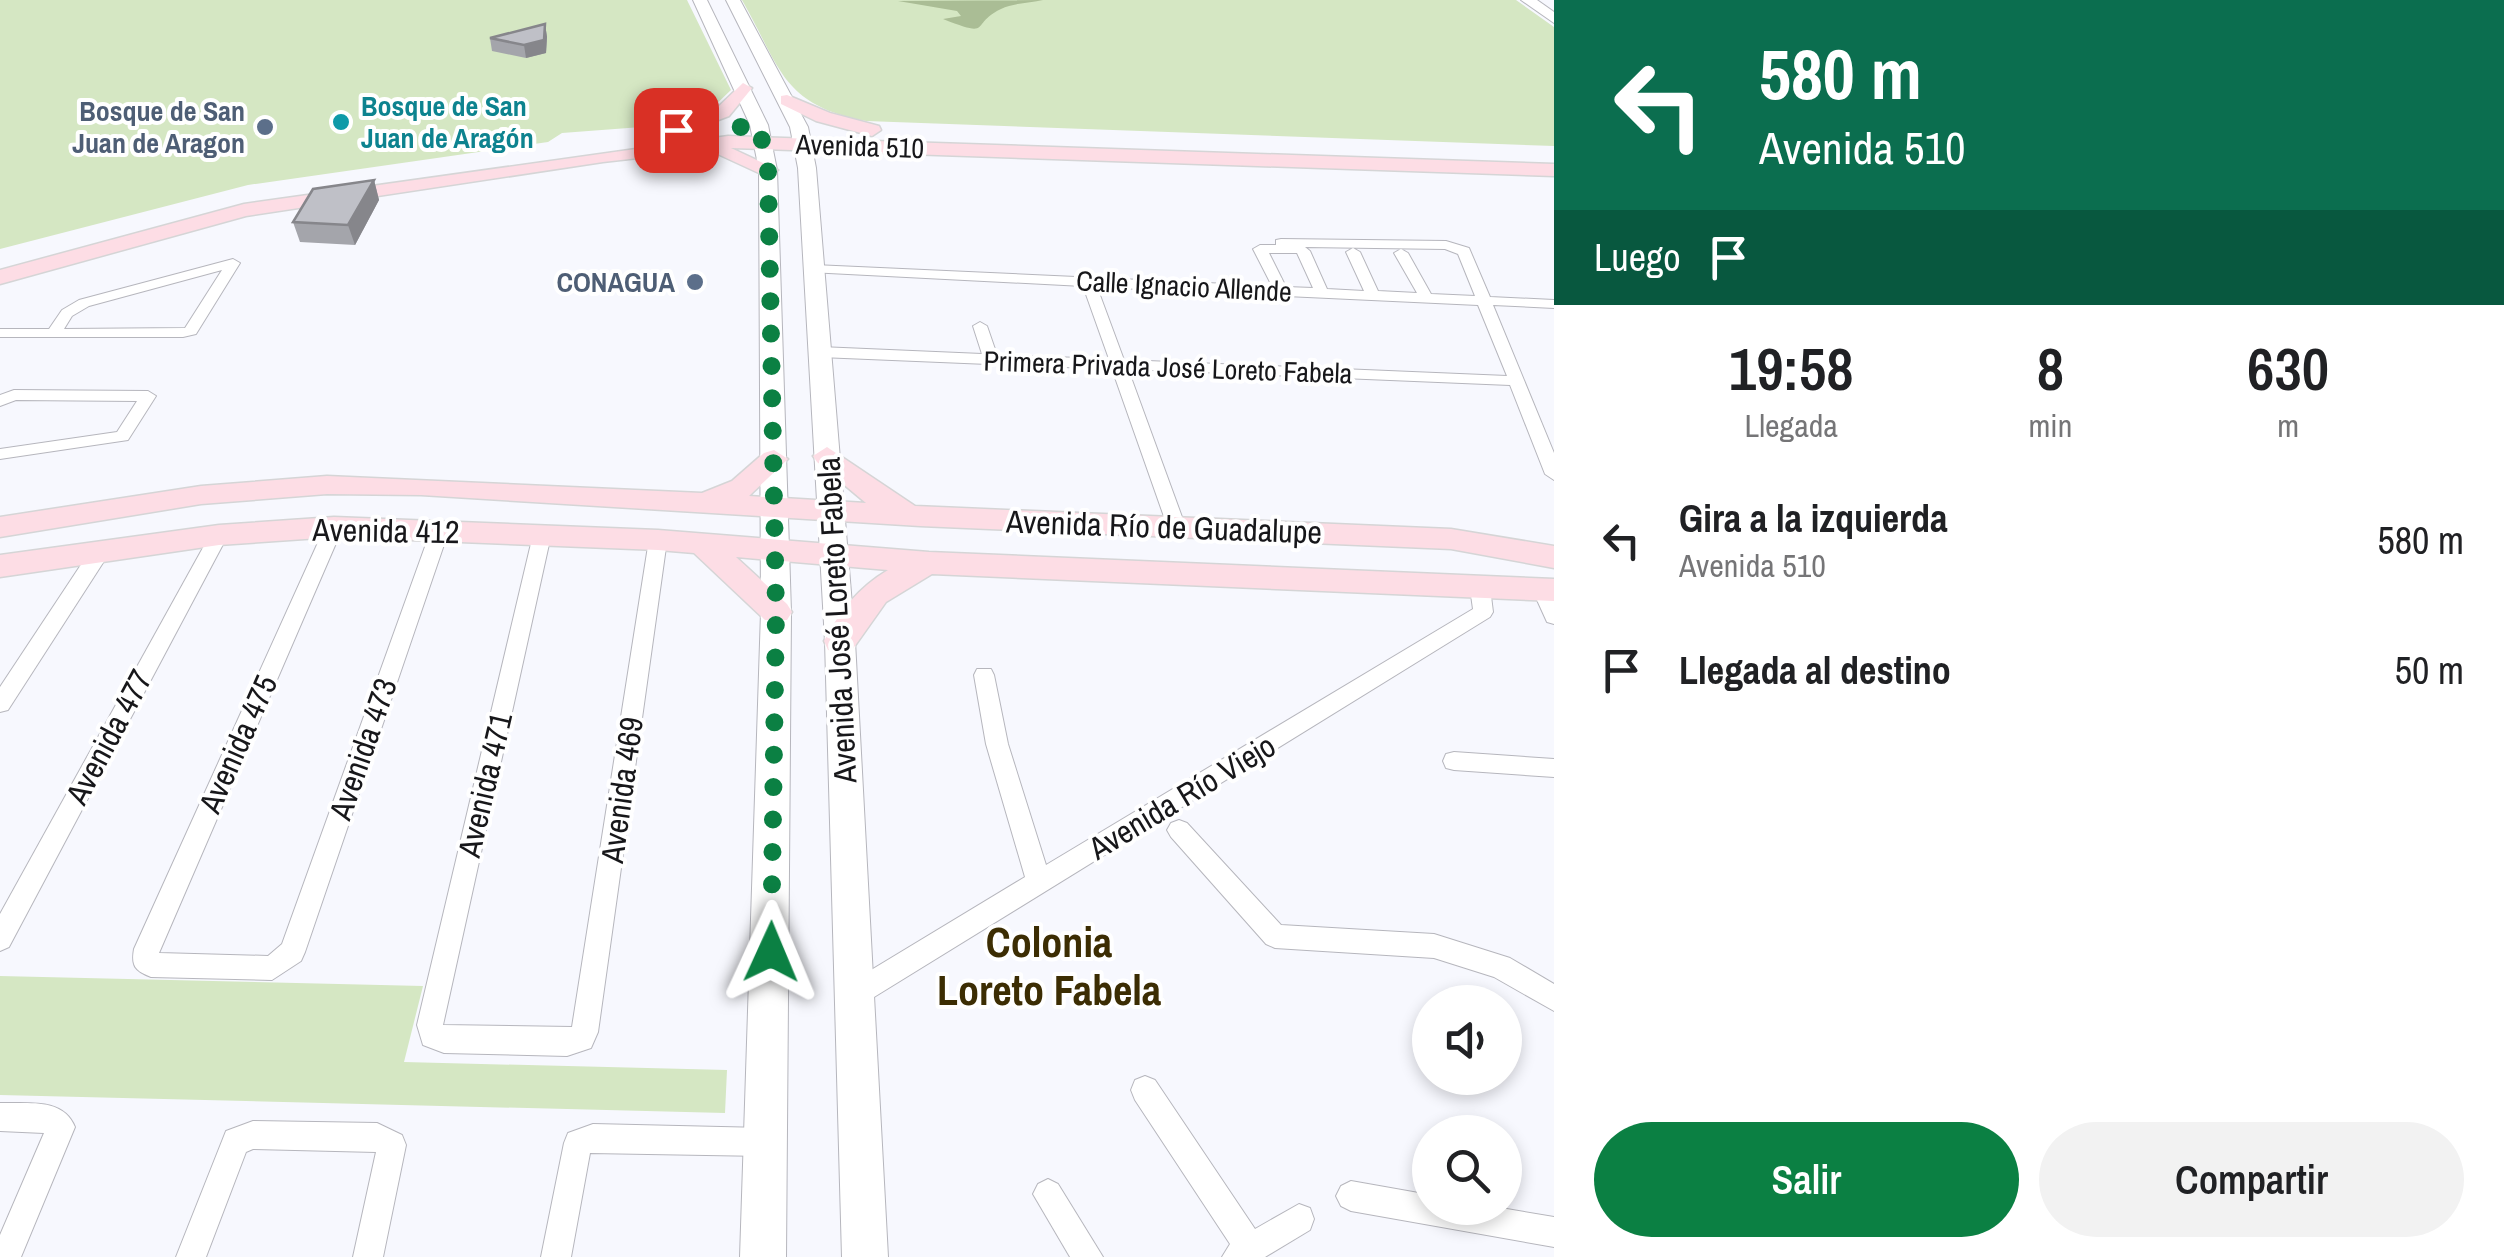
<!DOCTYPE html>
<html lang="es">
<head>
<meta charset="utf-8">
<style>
  :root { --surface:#fff; --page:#f2f2f2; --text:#202124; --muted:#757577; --accent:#0b8043 }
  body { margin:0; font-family:"Archivo Narrow",sans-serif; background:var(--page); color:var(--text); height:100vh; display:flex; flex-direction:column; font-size:38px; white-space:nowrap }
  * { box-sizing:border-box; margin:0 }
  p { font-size:32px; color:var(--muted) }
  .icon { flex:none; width:55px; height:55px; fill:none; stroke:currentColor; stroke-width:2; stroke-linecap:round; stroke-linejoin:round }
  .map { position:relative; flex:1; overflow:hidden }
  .panel { display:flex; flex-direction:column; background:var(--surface); width:950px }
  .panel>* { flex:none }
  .guide { background:#0b6e4f; color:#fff; overflow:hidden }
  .controls { position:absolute; left:1412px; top:985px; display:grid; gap:20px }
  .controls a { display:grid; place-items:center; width:110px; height:110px; border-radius:50%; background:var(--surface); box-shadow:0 5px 15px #0003; font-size:50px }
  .pin { position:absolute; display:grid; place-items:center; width:85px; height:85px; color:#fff; margin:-42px; border-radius:20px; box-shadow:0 5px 15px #0006 }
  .me { position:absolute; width:110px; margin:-55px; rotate:1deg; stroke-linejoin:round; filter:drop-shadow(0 0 8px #0008) }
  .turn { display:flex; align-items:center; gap:35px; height:210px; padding:0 40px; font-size:45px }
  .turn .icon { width:130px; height:130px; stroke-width:2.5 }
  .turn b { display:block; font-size:70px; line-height:85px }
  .then { display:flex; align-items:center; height:95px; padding:0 40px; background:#0003; gap:20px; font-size:38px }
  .eta { display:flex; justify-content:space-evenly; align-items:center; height:170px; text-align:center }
  .eta b { font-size:60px; font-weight:600; line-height:70px }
  .primary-button { display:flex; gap:20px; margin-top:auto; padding:20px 40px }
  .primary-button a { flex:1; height:115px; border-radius:60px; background:var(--accent); color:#fff; font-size:40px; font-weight:600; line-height:115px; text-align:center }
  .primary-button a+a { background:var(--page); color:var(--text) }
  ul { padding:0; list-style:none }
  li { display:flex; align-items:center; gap:30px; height:130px; padding:0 40px }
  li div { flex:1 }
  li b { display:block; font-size:38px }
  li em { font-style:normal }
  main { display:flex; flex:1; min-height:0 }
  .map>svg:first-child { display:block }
  .green { fill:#d5e7c3 }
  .forest { fill:#aabd95 }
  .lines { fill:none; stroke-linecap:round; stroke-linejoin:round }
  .street-casing { stroke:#b6b6bd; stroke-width:2 }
  .secondary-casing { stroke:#b6b6bd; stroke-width:2 }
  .primary-casing { stroke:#d5d5d6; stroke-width:3 }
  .street { fill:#fff; fill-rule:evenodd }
  .secondary { fill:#fff; fill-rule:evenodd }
  .primary { fill:#fddde5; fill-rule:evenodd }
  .wall { fill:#a4a5ab }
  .shaded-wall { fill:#86868b }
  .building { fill:#bfc0c7; stroke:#86868b; stroke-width:2.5 }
  .route { stroke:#0b8043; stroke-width:18; stroke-dasharray:0 32.4 }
  .culture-dot { fill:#0f9aa8; stroke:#fff; stroke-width:4 }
  .service-dot { fill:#5c6f8a; stroke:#fff; stroke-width:4 }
  .labels { text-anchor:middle; stroke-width:8; stroke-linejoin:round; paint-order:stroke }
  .far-culture-label { font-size:28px; font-weight:bold; fill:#0d838f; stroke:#fff; text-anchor:start }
  .far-service-label { font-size:28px; font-weight:bold; fill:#4e5e75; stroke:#fff; text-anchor:end }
  .far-street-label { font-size:28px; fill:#17171a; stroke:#fff }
  .street-label { font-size:32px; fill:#17171a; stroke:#fff }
  .near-neighbourhood-label { font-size:42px; font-weight:bold; fill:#3c2d03; stroke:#fff }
</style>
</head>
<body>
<main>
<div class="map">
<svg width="1554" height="1257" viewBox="0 0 1554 1257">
  <rect width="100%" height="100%" fill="#f7f8fe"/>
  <g class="green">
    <path d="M0,0h687l44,90 -23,22 -40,13 -106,8 -14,9 -300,43 -248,64z"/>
    <path d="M742,0h774l38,27v119l-688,-25c-85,-16 -86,-55 -124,-121z"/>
    <path d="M0,976l423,10 -19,76 323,8 -2,43 -725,-18z"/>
  </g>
  <path class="forest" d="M1043,0c-13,3 -30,3 -42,9 -32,15 -7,30 -58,10l18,-3 -4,-5 -59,-10z"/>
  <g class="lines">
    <g class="street-casing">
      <g id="street">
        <path d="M1281,239l165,2 23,7 21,49 64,3v8l-61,-3 61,148v27l-9,-6 -35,-89 -382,-16 58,159 -9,6 -9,-6 -56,-159 -292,-12 -8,-5 8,-5 162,7 -9,-28 7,-4 7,4 10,29 112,4 -26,-73 -274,-14 -2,-3 7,-4 458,21 -19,-37 7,-4h16v-5zM1305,247l140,2 13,5 17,42 -44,-2 -23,-41 -7,-4 -7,4 23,40 -39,-2 -18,-39 -7,-4 -7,4 18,39 -37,-2 -17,-38zM1269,253h28l16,35 -27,-1zM1097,287l381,18 29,71 -383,-16z"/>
        <path d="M233,259l7,4 -44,71 -13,3h-183v-8h49l13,-19 17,-10zM222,270l-37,58 -121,1 8,-13 17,-10z"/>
        <path d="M14,390l134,1 8,5 -28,44 -128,19v-10l117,-17 20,-31 -121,-1 -16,6v-11z"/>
        <path d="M334,521l9,6 -184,426 109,3 14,-12 149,-414 3,-4h12l3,4 -144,422 -4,9 -29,19 -121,-3c-16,-6 -20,-11 -17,-28l191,-422z"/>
        <path d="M219,529l9,6 -219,412 -9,4v-37l210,-379z"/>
        <path d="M542,529l9,6 -108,490 129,2 77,-487 9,-6 9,6 -69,492 -7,16 -24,8 -123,-3 -21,-8 -6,-20 116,-490z"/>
        <path d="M101,544l7,1 2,5 -2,5 -100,155 -8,2v-25l94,-142z"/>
        <path d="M1480,581l10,7 3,24 -3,5 -624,385 -9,4 -9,-4 -4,-9 4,-9 177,-107 -39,-133 -12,-69 3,-6h14l3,6 14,69 38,121 427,-256 -3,-21z"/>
        <path d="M1542,582l7,2 5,10v30l-7,-2 -15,-33z"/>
        <path d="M1454,752l100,7v18l-100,-7 -8,-2 -3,-7 3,-7z"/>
        <path d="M1179,820l8,3 94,102 153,9 76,24 44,26v27l-60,-34 -60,-19 -159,-10 -9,-4 -95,-107 -4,-7 4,-7z"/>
        <path d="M1145,1076l10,4 100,149 44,-25 11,4 4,11 -4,11 -45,27h-43l8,-13 -95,-144 -4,-10 4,-10z"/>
        <path d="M0,1103c27,1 63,-6 75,24l-54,130h-21v-22l44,-102 -44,-2z"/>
        <path d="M253,1121l124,2 25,12 4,10 -23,112h-30l23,-105 -123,-3 -7,3 -40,105h-30l50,-126z"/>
        <path d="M593,1124l175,4 10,4 4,10 -4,10 -10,4 -178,-3 -19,104h-30l23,-114 4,-10z"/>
        <path d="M1048,1179l10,5 45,73h-33l-37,-63 5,-10z"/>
        <path d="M1351,1181l79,14v13h71l53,9v30l-203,-36 -10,-5 -5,-10 5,-10z"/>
      </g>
    </g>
    <g class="secondary-casing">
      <g id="secondary">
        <path d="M693,0h14l61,125 9,45 14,442 -5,645h-46l21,-645 -2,-442 -9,-45z"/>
        <path d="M726,0h14l68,127 8,41 39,473 33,616h-46l-17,-616 -27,-473 -8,-41z"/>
        <path d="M1521,0h16l17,12v11z"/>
      </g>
    </g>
    <g class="primary-casing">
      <g id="primary">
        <path d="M743,83l9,5 -23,28 -53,20 -9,-6 50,-22z"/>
        <path d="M787,95l43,18 49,13 2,4 -9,6 -56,-15 -35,-17v-8z"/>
        <path d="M728,136l826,28v12l-823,-28 47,22 -17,4 -52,-24 -106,12 -357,54 -246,68v-14l244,-66z"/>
        <path d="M827,447l88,59 536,23 103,17v22l-103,-19 -531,-23 -499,-31 -94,-1 -126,10 -201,33v-20l201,-31 126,-10 375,17 30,-12 32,-28 10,-3 14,9 -39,37 117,7 -49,-41 -4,-6z"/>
        <path d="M334,517l324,13 271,22 625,27v22l-622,-27 -46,28 -34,48 -12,3 -12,-3 -4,-9c16,-30 34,-53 64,-71l-152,-13 51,47 5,8 -5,8h-22l-71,-67 -36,-3 -324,-13 -115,8 -219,32v-22l219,-30z"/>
      </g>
    </g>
    <use href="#street" class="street"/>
    <use href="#secondary" class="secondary"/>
    <use href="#primary" class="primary"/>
  </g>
  <g class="wall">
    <path d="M545,24l2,13 -1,16 -20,5 -34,-7 -2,-13z"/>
    <path d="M374,180l5,20 -24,45 -55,-3 -7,-20z"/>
  </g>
  <g class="shaded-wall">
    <path d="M545,24l2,13 -1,16 -20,5 -2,-13z"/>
    <path d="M374,180l5,20 -24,45 -7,-20z"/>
  </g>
  <g class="building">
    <path d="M545,24l-1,16 -20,5 -34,-7z"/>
    <path d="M374,180l-26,45 -55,-3 20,-33z"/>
  </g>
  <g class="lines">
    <path class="route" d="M676,130l83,-4 9,44 8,442 -5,340"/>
  </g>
  <circle class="culture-dot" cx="341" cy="122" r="10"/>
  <g class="service-dot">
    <circle cx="265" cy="127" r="10"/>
    <circle cx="695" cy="282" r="10"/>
  </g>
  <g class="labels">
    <g class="far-culture-label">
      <text x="361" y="116">Bosque de San<tspan x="361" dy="32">Juan de Aragón</tspan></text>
    </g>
    <g class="far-service-label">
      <text x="245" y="121">Bosque de San<tspan x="245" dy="32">Juan de Aragon</tspan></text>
      <text x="675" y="292">CONAGUA</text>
    </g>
    <g class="far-street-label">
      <text transform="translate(860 146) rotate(2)" y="10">Avenida 510</text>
      <text transform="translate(1184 286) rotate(3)" y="10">Calle Ignacio Allende</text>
      <text transform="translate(1168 367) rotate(2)" y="10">Primera Privada José Loreto Fabela</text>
    </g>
    <g class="street-label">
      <text transform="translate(1164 527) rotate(2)" y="11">Avenida Río de Guadalupe</text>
      <text transform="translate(386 531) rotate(1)" y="11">Avenida 412</text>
      <text transform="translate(837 620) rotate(-93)" y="11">Avenida José Loreto Fabela</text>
      <text transform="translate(109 737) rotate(-62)" y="11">Avenida 477</text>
      <text transform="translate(238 744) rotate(-66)" y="11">Avenida 475</text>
      <text transform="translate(363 749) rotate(-71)" y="11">Avenida 473</text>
      <text transform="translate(485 785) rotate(-77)" y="11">Avenida 471</text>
      <text transform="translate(622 790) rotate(-82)" y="11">Avenida 469</text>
      <text transform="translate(1182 797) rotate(-31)" y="11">Avenida Río Viejo</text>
    </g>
    <g class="near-neighbourhood-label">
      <text x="1049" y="957">Colonia<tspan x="1049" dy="48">Loreto Fabela</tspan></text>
    </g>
  </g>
</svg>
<div class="controls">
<a><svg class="icon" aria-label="sound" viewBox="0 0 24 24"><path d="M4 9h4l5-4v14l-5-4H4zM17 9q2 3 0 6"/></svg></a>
<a><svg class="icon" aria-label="search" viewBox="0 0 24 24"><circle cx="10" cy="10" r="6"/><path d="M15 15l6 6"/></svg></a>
</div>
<div class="pin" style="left:676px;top:130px;background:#d93025"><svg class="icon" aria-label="arrive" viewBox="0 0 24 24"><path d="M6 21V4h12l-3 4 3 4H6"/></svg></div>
<svg class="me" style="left:771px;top:952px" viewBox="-20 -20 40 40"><path d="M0-17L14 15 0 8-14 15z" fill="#0b8043" stroke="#fff" stroke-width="4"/></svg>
</div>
<section class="panel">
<div class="guide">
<div class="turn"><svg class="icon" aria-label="left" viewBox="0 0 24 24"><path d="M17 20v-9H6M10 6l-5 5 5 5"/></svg><div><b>580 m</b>Avenida 510</div></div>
<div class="then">Luego<svg class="icon" aria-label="arrive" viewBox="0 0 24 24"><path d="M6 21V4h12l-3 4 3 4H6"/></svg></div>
</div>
<div class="eta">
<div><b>19:58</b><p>Llegada</p></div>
<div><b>8</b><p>min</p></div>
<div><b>630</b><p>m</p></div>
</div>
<ul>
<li><svg class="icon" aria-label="left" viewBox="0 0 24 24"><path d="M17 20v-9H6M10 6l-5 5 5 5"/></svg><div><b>Gira a la izquierda</b><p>Avenida 510</p></div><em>580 m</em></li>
<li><svg class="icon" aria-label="arrive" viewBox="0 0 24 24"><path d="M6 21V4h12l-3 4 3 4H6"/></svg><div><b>Llegada al destino</b></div><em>50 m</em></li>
</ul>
<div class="primary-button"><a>Salir</a><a>Compartir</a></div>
</section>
</main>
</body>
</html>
